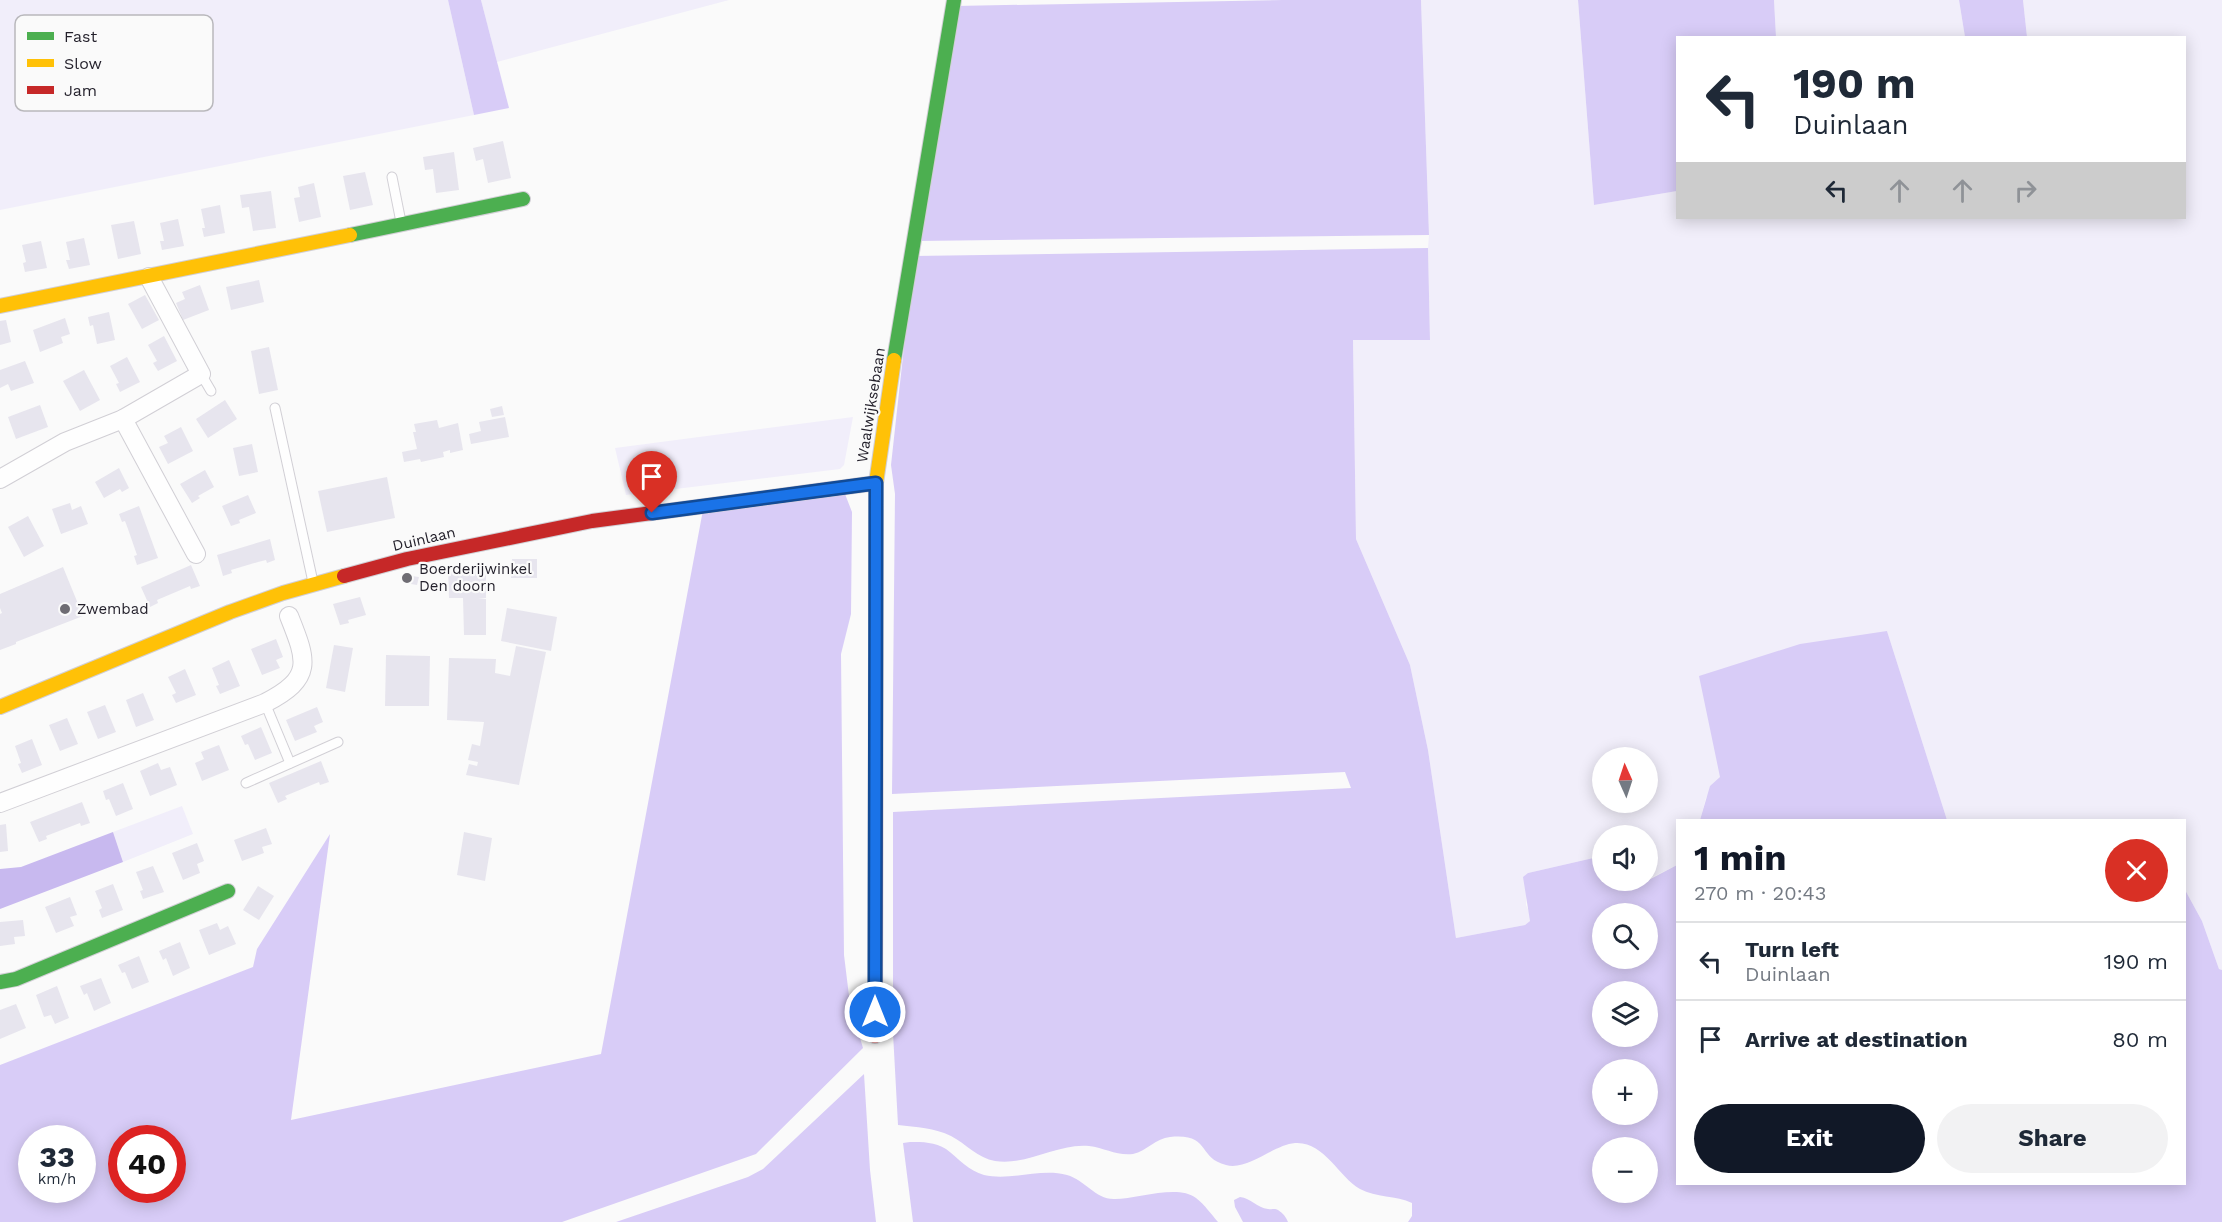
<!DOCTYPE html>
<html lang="en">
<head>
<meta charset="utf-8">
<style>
  :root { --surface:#fff; --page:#f2f2f3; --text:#1f2937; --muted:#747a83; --line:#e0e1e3; --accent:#111827 }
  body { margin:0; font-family:"Work Sans",sans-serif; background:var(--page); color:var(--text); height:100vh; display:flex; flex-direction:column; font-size:22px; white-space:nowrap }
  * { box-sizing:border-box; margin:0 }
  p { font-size:20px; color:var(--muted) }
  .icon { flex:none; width:33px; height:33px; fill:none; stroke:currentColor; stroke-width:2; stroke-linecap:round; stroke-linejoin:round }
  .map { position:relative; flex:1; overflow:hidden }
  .details { position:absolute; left:1676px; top:819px; width:510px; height:366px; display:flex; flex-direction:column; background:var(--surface); border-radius:0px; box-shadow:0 3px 15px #0003 }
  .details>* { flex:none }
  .guide { position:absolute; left:1676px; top:36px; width:510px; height:183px; border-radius:0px; box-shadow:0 3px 15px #0003; background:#fff; color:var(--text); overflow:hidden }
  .needle { width:39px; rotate:357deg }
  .tools { position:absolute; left:1592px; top:747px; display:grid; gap:12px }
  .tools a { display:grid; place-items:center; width:66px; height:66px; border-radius:50%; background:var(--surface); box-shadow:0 3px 15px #0003; font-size:30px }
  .speed { position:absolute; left:18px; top:1125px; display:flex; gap:12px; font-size:30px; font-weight:700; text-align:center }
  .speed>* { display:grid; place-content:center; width:78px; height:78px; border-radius:50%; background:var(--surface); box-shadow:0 3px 15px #0003; line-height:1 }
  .speed small { font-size:15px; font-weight:400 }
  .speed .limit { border:9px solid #d22; background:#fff; color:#111 }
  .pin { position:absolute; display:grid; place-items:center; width:51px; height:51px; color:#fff; margin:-62px -26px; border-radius:50% 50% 50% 0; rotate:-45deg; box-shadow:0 0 6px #0007 }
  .pin .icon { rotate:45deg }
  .me { position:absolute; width:66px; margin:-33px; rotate:0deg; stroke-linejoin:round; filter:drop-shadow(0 0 4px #0008) }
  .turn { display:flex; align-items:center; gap:21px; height:126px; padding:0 18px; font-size:27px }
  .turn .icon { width:78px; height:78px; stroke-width:2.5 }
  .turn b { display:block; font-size:42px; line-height:51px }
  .lanes { display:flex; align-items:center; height:57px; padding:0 18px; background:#0003; justify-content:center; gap:30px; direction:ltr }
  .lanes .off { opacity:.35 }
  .round { display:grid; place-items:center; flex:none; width:63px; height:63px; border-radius:32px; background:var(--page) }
  .summary { display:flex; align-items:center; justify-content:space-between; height:102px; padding:0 18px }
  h1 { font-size:36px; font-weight:700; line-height:45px; color:var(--accent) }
  .cta { display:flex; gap:12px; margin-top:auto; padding:12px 18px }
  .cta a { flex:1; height:69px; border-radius:36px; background:var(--accent); color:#fff; font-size:24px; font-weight:700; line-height:69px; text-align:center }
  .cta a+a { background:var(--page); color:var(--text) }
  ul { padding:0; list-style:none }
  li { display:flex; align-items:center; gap:18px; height:78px; padding:0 18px; border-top:2px solid var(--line) }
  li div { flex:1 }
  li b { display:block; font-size:22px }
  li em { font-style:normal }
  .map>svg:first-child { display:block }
  .green { fill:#f1eefa; fill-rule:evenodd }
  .forest { fill:#d8ccf7; fill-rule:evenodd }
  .water { fill:#c8b9ef }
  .building { fill:#e7e5ee }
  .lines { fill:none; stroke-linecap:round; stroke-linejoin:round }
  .lane-casing { stroke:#d1cfd5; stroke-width:11 }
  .street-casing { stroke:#d1cfd5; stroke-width:20 }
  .fast-casing { stroke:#d1cfd5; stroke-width:16 }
  .slow-casing { stroke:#d1cfd5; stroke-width:16 }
  .jam-casing { stroke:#d1cfd5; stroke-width:16 }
  .lane { stroke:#fefefe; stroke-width:9 }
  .street { stroke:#fefefe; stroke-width:18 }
  .fast { stroke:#4caf50; stroke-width:14 }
  .slow { stroke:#ffc107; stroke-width:14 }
  .jam { stroke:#c62828; stroke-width:14 }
  .route-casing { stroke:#114b97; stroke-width:15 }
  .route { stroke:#1a73e8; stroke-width:10 }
  .poi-dot { fill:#6e6c73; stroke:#fafafa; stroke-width:2 }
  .labels { text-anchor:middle; stroke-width:4.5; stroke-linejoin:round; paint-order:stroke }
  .street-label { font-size:15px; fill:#221f2a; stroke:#fafafa }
  .poi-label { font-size:15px; fill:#221f2a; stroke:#fafafa; text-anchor:start }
  .key { fill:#fafafa; stroke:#b9b8bc; stroke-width:1.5 }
  .key-label { font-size:16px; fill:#221f2a }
</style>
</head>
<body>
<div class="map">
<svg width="2222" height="1222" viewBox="0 0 2222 1222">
  <rect width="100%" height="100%" fill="#fafafa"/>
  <g class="green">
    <path d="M0,0h448l26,115 -474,95z"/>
    <path d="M481,0h248l-232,62z"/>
    <path d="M1421,0h157l16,205 83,-14v27h507v-180l-157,-1 -4,-37h199v970l-3,-1 -17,-48 -18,-33v-68h-237l-60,-189 -167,146 -14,21 -6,22h-23v45l-30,15v-44h-45v20l-74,17 -2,32 4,8v8l-5,4 -69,13 -28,-188 -18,-85 -54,-126 -3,-199 77,-1 -2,-91 1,-13zM1602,758h45v44h-45z"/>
    <path d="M1774,0h185l6,37h-189z"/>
    <path d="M853,417l-9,48 -4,4 -214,26 -11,-47z"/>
    <path d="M182,806l11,28 -70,28 -10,-30z"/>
  </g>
  <g class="forest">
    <path d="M448,0h33l28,108 -35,7z"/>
    <path d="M1283,0h138l8,235 -512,6 38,-235z"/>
    <path d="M1578,0h196l2,37 -99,1v153l-83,14z"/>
    <path d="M1959,0h64l4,37h-62z"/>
    <path d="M1428,248l2,92h-77l3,199 54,126 18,85 28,188 69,-13 5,-4 -7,-44 5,-4 74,-17v24l22,1 6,5 11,-2 36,-19v319h507v-296l18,33 17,48 3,1v252h-814l4,-6v-13c-16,-8 -36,-5 -52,-14 -22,-13 -36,-48 -65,-46 -22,2 -48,28 -69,22 -29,-7 -15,-32 -56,-28 -14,1 -23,14 -37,17 -16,2 -28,-6 -44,-8 -32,-3 -61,20 -94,15 -17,-3 -29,-17 -44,-25 -16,-8 -35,-9 -53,-11l-5,-92v-221l458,-24 -6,-16 -453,22 3,-300 -4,-29 23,-209zM1602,914h45v44h-45zM1602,992h45v44h-45zM1602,1070h45v44h-45zM1602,1148h45v44h-45z"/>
    <path d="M845,494l7,18 -1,102 -10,40 3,301 6,49 13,44 -107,106 -194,68h-562v-157l253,-98 4,-18 73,-115 -39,286 310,-66 102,-544zM32,1138h50v52h-50zM122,1138h50v52h-50z"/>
    <path d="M1887,631l60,189h-247l10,-34 10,-9 -21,-101 101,-32z"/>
    <path d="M864,1074l6,96 6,52h-260l132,-45 15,-8z"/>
    <path d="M910,1142c13,0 25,0 36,7 12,9 23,22 38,26 27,6 56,-7 83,0 18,5 29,25 48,24 22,0 63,-15 81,-1 9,7 15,16 22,24h-305l-10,-79z"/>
    <path d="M1240,1197c11,1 17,11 28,12 5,1 6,-1 10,1 5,3 8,7 10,12h-45l-8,-15 -1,-7z"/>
  </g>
  <path class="water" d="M113,832l10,30 -123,47v-40l21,-2z"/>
  <g class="building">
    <path d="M503,141l8,37 -23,5 -5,-24 -7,2 -3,-13z"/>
    <path d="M454,152l5,38 -23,3 -3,-24 -8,1 -2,-13z"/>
    <path d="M365,172l8,33 -23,5 -7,-34z"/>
    <path d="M314,183l7,34 -22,5 -5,-24 6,-1 -2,-10z"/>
    <path d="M271,191l5,37 -23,3 -4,-24 -7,1 -2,-13z"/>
    <path d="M220,205l5,28 -21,4 -2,-9h3l-4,-19z"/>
    <path d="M178,219l6,27 -22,4 -2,-9h4l-4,-18z"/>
    <path d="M134,221l7,33 -23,5 -7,-34z"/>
    <path d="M84,238l6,27 -21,4 -3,-9h4l-4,-18z"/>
    <path d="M41,241l6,27 -22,4 -2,-9 3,-1 -4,-17z"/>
    <path d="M259,280l5,22 -33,8 -5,-23z"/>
    <path d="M200,285l9,25 -26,10 -7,-17 9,-4 -3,-7z"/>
    <path d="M145,295l14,25 -17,9 -14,-25z"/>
    <path d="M109,312l6,28 -18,4 -4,-19 -3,1 -2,-9z"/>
    <path d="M65,318l5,16 -9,3 2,6 -23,9 -7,-22z"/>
    <path d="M6,320l5,22 -11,3v-24z"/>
    <path d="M164,336l13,25 -19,10 -5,-8 4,-2 -9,-16z"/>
    <path d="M269,347l9,43 -19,4 -8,-43z"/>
    <path d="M127,357l13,25 -20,10 -4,-8 3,-1 -9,-17z"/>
    <path d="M25,361l9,22 -23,8 -3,-7 -8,4v-18z"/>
    <path d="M84,370l16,30 -20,11 -17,-30z"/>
    <path d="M225,400l12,19 -29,19 -12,-19z"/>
    <path d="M40,405l8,22 -32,12 -8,-22z"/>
    <path d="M502,406l2,9 -12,2 -2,-8z"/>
    <path d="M505,417l4,20 -38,7 -2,-10 12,-3 -2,-9z"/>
    <path d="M437,420l2,8 19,-5 5,27 -13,3v-3l-7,2 1,5 -23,5 -1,-3 -16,3 -2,-10 15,-3 -4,-17h3l-2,-8z"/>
    <path d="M181,427l12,24 -25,13 -9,-17 9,-4 -4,-7z"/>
    <path d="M252,444l6,28 -19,4 -6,-28z"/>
    <path d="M119,468l10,20 -7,4 -2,-3 -16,9 -9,-16z"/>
    <path d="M205,470l9,17 -16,9 2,2 -8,5 -12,-19z"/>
    <path d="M387,477l8,41 -68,14 -9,-41z"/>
    <path d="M248,495l8,18 -17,7 1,3 -9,3 -9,-20z"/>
    <path d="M70,503l2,7 9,-4 7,18 -27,10 -9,-25z"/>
    <path d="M139,506l19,52 -21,7 -3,-9 3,-1 -9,-26 -3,-8 -3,1 -3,-8z"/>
    <path d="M28,516l16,30 -20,11 -16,-30z"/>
    <path d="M270,539l5,21 -8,3 -1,-3 -8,2 -27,8 1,3 -9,3 -6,-21z"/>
    <path d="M512,559h25v19h-26z"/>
    <path d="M191,565l9,21 -9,3 -1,-3 -33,14 1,3 -8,4 -9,-20z"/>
    <path d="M63,567l20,49 -67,26v2l-16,6v-36l2,-1 -2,-5v-14z"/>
    <path d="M448,567h38v31l-8,1h8v36h-22l-1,-37h-14z"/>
    <path d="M412,576l7,1 -2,8 -6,-1z"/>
    <path d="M360,597l6,18 -18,5 1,3 -9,2 -7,-21z"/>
    <path d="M507,608l50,9 -6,34 -50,-10z"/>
    <path d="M276,639l7,18 -7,3 4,8 -18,7 -11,-26z"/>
    <path d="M334,645l19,3 -8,44 -19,-4z"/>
    <path d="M516,646l30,6 -27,133 -53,-10 3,-11 8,2 1,-4 -10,-2 4,-16 8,2 4,-24 -37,-2 2,-62 47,1 -1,14 15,3z"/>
    <path d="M386,655l44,1 -1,50h-44z"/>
    <path d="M229,660l11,26 -20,8 -4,-8 3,-1 -7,-17z"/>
    <path d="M185,669l11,26 -20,8 -4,-8 4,-2 -8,-16z"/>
    <path d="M143,693l11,27 -18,7 -10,-27z"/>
    <path d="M105,705l11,27 -18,7 -11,-27z"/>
    <path d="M317,707l6,15 -9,4 3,6 -22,9 -9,-21z"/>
    <path d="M67,718l11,26 -18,7 -11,-26z"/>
    <path d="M261,727l11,26 -17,7 -7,-16 -3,1 -4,-9z"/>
    <path d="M32,739l10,26 -20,8 -4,-9 3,-1 -6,-17z"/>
    <path d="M219,745l10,25 -27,11 -7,-18 9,-4 -3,-7z"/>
    <path d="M321,761l8,21 -9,3 -1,-3 -34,14 2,3 -9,4 -9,-20z"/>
    <path d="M158,763l3,7 9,-3 7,18 -27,11 -10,-25z"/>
    <path d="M123,783l10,26 -17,7 -7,-17 -3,1 -3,-9z"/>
    <path d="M82,802l8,21 -9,3 -1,-3 -34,13 1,3 -8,3 -9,-20z"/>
    <path d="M6,824l2,27 -8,1v-27z"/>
    <path d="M266,828l6,16 -10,3 2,6 -22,8 -8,-21z"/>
    <path d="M464,832l28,6 -7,43 -28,-6z"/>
    <path d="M197,843l7,18 -7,3 3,9 -17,7 -11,-27z"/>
    <path d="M153,866l11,26 -21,7 -3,-8 3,-1 -7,-18z"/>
    <path d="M113,884l10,26 -21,8 -3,-8 3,-2 -7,-17z"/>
    <path d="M258,886l16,10 -15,24 -16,-10z"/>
    <path d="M70,897l7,18 -7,2 4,9 -18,7 -11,-26z"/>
    <path d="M23,920l2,16 -11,1 1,7 -15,2v-24z"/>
    <path d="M217,923l3,7 8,-4 8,18 -27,11 -10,-25z"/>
    <path d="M180,942l10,26 -17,8 -7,-18 -3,2 -4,-9z"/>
    <path d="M139,956l10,26 -17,7 -7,-17 -3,1 -4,-8z"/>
    <path d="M101,978l10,25 -17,8 -7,-18 -3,2 -4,-9z"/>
    <path d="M57,986l12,32 -14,6 -4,-9 -7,2 -8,-22z"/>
    <path d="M16,1004l10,24 -26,11v-29z"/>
  </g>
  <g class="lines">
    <g class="lane-casing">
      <g id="lane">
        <path d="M392,177l9,45"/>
        <path d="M201,374l10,17"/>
        <path d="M275,408l38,174"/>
        <path d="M265,703l25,60"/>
        <path d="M246,783l92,-41"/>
      </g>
    </g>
    <g class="street-casing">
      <g id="street">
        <path d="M123,419l73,135"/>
        <path d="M0,479l65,-37 58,-23 78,-45 -52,-97"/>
        <path d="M0,803l265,-100c49,-25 42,-42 24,-87"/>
      </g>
    </g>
    <g class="fast-casing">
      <g id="fast">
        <path d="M350,235l173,-36"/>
        <path d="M894,360l60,-360"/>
        <path d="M0,982l16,-3 212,-88"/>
      </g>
    </g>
    <g class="slow-casing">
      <g id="slow">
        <path d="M0,306l350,-71"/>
        <path d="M876,651v-168l18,-123"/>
        <path d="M0,707l230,-95 53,-19 61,-17"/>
      </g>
    </g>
    <g class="jam-casing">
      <g id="jam">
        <path d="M344,576l63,-17 185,-38 284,-38"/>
        <path d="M875,1036l1,-385"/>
      </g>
    </g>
    <use href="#lane" class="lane"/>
    <use href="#street" class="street"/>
    <use href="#fast" class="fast"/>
    <use href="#slow" class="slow"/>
    <use href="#jam" class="jam"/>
  </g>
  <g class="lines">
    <g class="route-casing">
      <path id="route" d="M652,513l224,-30 -1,529"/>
    </g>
    <use href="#route" class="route"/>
  </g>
  <g class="poi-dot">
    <circle cx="407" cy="578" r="6"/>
    <circle cx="65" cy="609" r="6"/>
  </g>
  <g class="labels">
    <g class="street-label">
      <text transform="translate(871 405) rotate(-81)" y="5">Waalwijksebaan</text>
      <text transform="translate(424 539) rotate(-13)" y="5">Duinlaan</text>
    </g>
    <g class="poi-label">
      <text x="419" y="574">Boerderijwinkel<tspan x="419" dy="17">Den doorn</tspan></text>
      <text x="77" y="614">Zwembad</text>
    </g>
  </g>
  <rect x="15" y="15" width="198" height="96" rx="9" class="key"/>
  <rect x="27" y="32" width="27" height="8" fill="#4caf50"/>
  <rect x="27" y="59" width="27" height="8" fill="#ffc107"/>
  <rect x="27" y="86" width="27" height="8" fill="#c62828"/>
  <g class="key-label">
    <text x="64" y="42">Fast</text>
    <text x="64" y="69">Slow</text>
    <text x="64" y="96">Jam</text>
  </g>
</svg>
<div class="tools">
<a><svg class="needle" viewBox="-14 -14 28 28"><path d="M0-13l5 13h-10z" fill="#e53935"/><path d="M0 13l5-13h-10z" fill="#747a83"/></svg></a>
<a><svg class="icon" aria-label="sound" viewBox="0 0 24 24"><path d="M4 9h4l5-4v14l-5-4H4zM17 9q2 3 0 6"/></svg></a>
<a><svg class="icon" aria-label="search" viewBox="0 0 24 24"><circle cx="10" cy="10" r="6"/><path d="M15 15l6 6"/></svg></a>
<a><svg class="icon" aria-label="layers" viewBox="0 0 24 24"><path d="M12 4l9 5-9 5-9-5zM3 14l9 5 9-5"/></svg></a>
<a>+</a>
<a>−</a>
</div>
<div class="speed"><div>33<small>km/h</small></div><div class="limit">40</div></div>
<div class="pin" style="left:652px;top:513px;background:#d93025"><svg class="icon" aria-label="arrive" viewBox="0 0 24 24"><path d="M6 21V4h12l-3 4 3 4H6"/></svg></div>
<svg class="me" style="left:875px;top:1012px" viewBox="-20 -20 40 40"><circle r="17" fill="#1a73e8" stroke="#fff" stroke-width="3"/><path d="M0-11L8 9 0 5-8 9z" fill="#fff"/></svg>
<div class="guide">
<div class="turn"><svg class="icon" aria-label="left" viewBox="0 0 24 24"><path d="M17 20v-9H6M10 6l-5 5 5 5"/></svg><div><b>190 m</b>Duinlaan</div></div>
<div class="lanes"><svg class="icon" aria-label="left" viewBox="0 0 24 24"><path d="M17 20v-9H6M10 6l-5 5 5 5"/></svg><svg class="icon off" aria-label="ahead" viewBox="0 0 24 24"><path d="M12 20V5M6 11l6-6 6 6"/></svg><svg class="icon off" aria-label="ahead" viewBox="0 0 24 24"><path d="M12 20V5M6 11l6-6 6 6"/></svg><svg class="icon off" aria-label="right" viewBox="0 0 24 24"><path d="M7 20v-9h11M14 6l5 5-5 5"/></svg></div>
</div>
<section class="details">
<div class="summary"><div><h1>1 min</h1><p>270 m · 20:43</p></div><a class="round" style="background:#d93025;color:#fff"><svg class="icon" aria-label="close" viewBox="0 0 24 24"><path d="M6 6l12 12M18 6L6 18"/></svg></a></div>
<ul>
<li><svg class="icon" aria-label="left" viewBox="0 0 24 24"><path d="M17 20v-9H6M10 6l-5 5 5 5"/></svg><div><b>Turn left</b><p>Duinlaan</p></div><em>190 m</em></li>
<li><svg class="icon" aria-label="arrive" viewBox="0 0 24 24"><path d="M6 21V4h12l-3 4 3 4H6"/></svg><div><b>Arrive at destination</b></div><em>80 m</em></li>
</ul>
<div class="cta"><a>Exit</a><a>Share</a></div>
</section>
</div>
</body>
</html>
